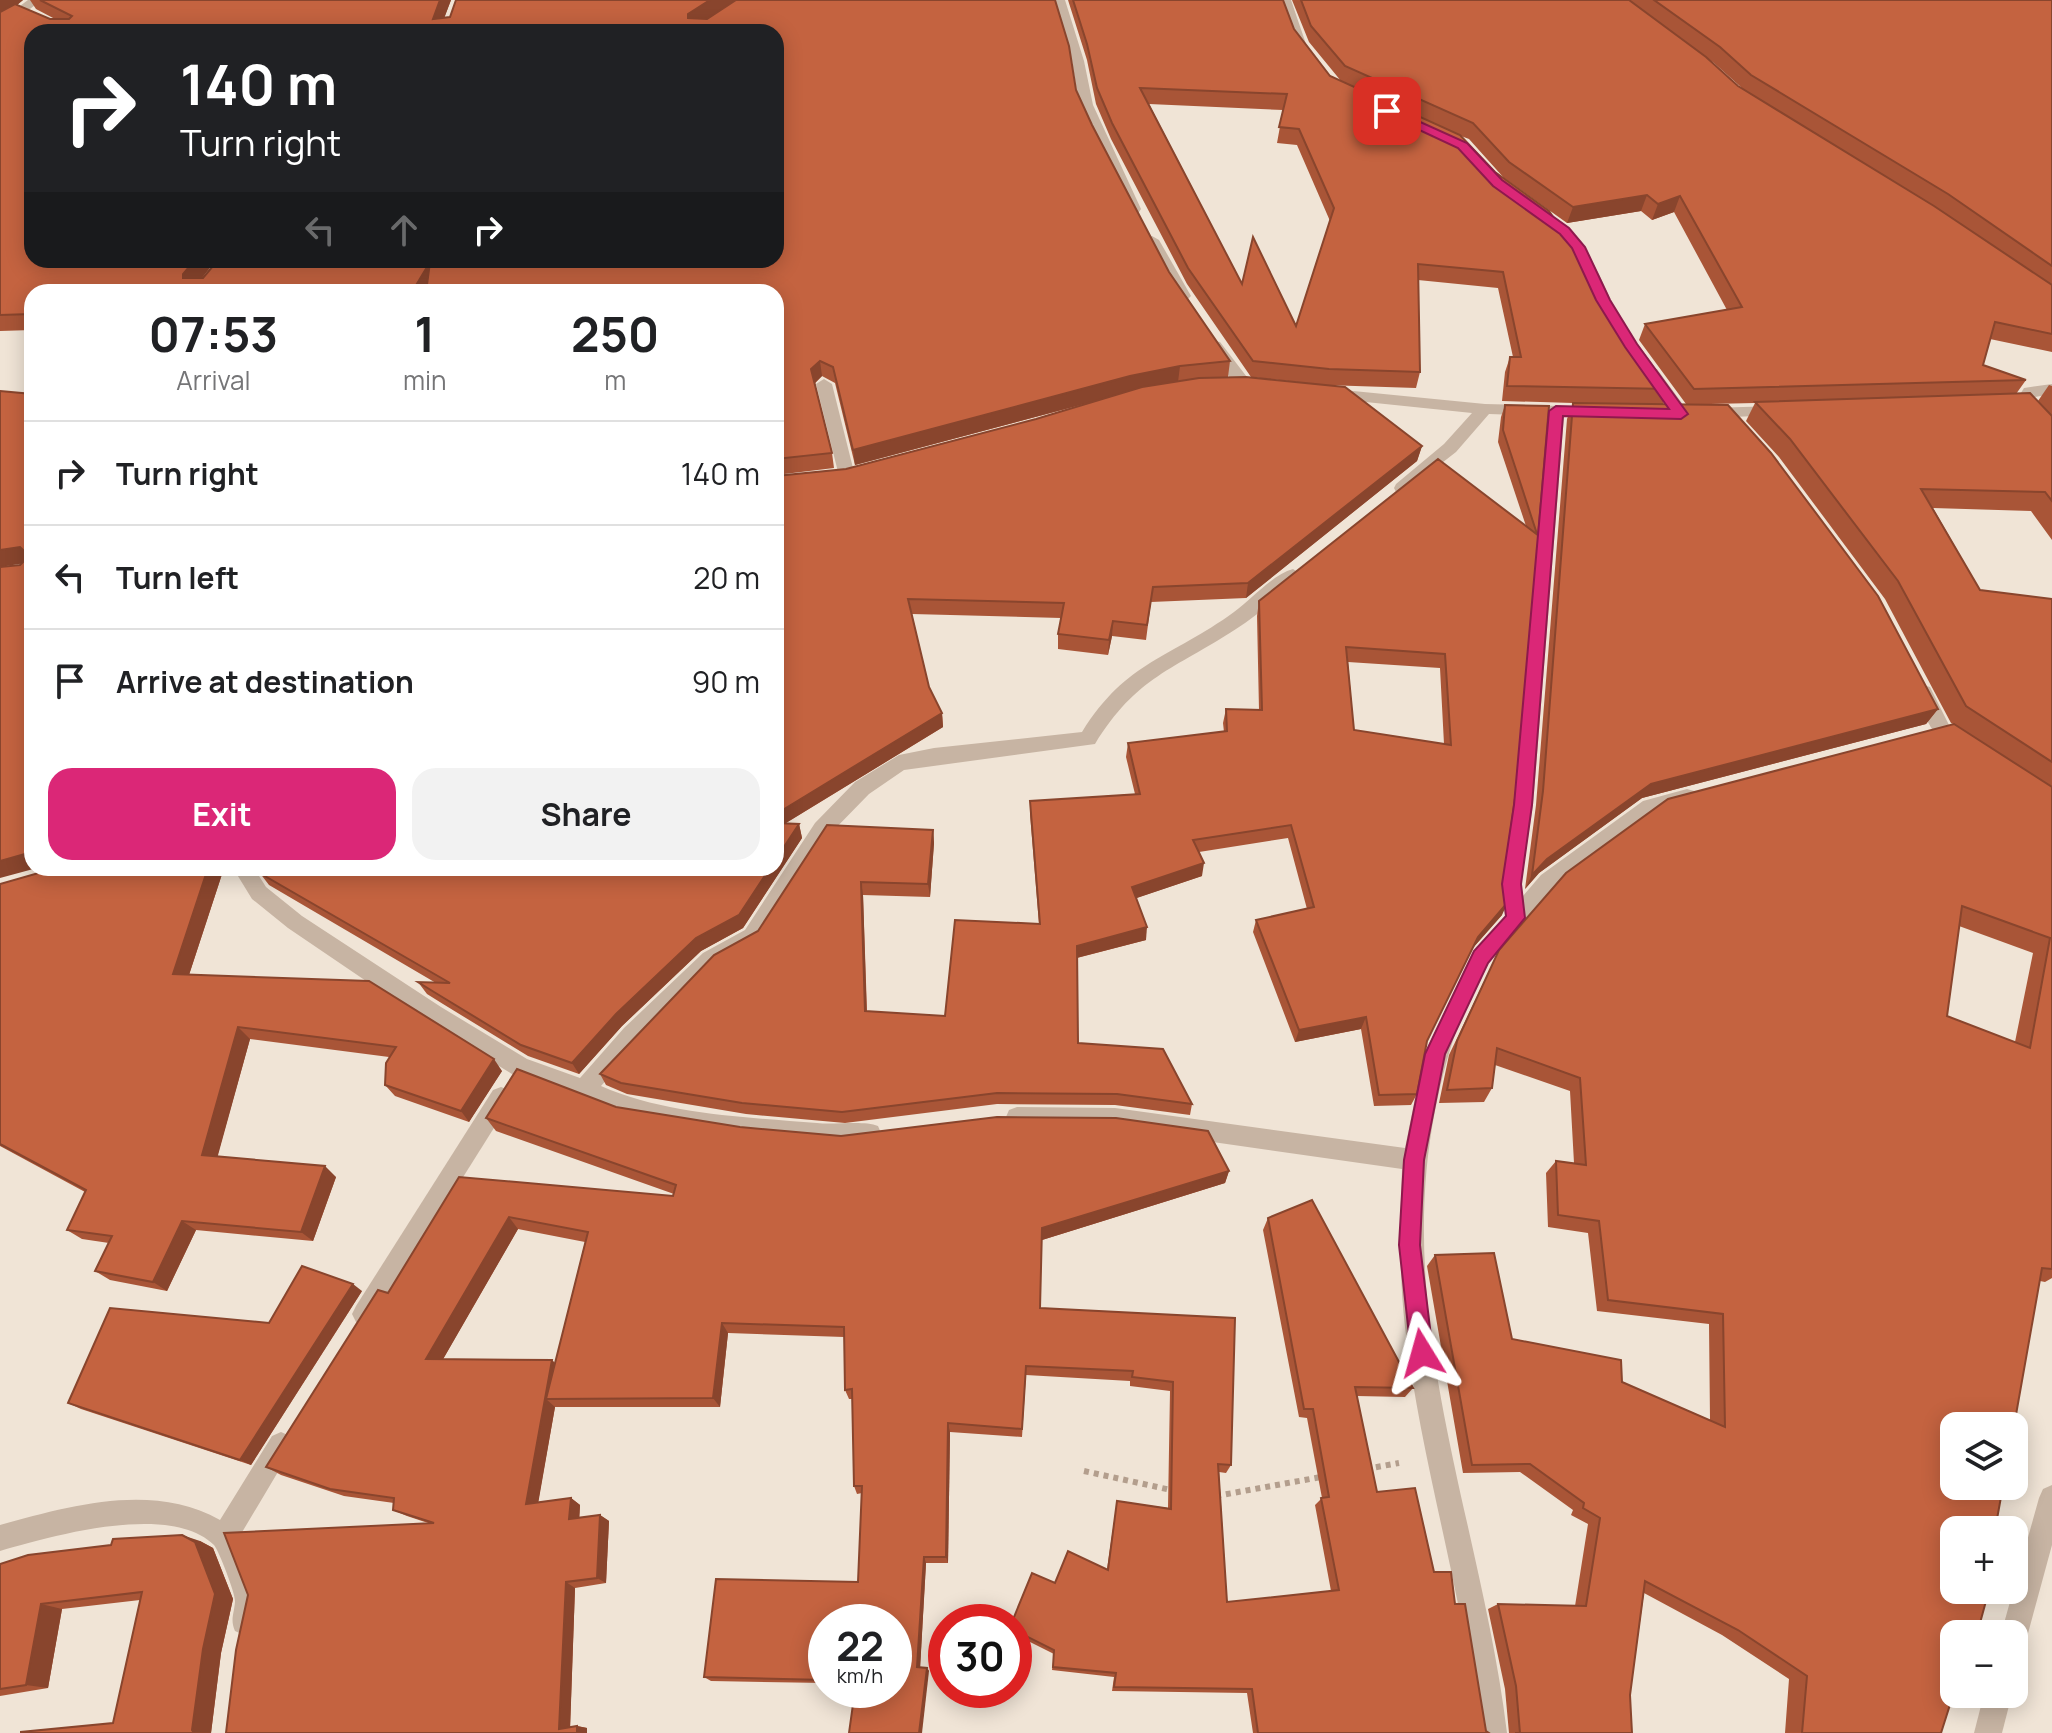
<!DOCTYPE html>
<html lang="en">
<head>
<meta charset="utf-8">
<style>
  :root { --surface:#fff; --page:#f2f2f2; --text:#202124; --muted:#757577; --line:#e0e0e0; --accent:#db2777 }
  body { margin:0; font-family:Manrope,sans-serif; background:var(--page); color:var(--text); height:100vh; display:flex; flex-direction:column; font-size:30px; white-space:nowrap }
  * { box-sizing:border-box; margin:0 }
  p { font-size:26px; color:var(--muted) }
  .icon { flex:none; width:44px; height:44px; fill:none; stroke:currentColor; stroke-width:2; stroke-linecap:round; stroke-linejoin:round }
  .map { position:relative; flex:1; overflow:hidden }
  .side { position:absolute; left:24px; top:284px; width:760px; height:592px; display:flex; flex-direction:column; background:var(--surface); border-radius:24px; box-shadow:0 4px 20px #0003 }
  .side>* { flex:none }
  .top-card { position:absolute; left:24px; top:24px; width:760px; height:244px; border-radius:24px; box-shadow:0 4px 20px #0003; background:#202124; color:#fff; overflow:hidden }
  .tools { position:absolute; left:1940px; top:1412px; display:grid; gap:16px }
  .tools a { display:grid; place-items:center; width:88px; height:88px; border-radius:16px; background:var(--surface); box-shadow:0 4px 20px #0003; font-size:40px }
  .speed { position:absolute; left:808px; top:1604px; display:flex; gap:16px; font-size:40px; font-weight:700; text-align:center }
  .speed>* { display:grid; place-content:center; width:104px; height:104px; border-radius:50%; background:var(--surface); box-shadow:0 4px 20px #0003; line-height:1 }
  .speed small { font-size:20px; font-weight:400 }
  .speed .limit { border:12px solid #d22; background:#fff; color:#111 }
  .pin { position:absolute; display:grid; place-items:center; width:68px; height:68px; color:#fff; margin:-34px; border-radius:16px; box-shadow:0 4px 12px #0006 }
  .me { position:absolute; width:88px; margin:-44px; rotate:352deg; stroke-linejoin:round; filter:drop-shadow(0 0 6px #0008) }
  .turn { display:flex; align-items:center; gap:28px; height:168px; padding:0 24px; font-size:36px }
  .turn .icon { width:104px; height:104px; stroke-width:2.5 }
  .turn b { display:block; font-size:56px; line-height:68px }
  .lanes { display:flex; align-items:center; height:76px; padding:0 24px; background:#0003; justify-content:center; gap:40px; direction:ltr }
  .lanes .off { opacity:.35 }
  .eta { display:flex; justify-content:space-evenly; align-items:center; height:136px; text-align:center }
  .eta b { font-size:48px; font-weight:700; line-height:56px }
  .button { display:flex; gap:16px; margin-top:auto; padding:16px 24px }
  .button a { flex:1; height:92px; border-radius:24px; background:var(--accent); color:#fff; font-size:32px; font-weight:700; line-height:92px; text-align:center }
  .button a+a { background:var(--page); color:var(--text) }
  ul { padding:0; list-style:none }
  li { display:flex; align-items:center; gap:24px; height:104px; padding:0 24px; border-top:2px solid var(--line) }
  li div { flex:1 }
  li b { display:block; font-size:30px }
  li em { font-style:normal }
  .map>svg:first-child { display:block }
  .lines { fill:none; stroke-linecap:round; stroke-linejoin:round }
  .path { stroke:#b39e8d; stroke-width:6; stroke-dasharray:5 5; stroke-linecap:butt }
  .street { fill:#c7b4a3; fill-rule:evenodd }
  .wall { fill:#a95537; fill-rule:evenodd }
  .shaded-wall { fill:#89452d }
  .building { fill:#c46340; stroke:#89452d; stroke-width:2; fill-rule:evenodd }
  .route { fill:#db2777; stroke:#8e194d; stroke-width:2 }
</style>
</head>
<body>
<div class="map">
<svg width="2052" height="1733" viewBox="0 0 2052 1733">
  <rect width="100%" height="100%" fill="#f0e4d6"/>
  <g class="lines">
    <g class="path">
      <path d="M1366,1469l33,-6"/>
      <path d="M1084,1471l87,19"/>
      <path d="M1216,1496l105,-19"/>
    </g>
    <g class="street">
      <path d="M28,0h14l-42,31v-10z"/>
      <path d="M1053,0h12l19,61 9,44 48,104 -2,3h-10l-2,-3 -48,-104 -7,-44z"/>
      <path d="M1279,0h12l15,44 8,11 -1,3h-10l-9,-14z"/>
      <path d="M1540,212c36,12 55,52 69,84l-3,3h-10l-24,-47 -39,-36z"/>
      <path d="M1152,236l7,4 32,56 -3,3 -5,2 -8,-5 -30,-56z"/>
      <path d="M1215,341l5,1 30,39v8h-12l-28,-39v-8z"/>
      <path d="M1651,368l6,1 30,41v8h-12l-30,-41 -2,-4z"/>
      <path d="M824,379l8,5 23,92 -8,6 -8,-6 -23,-92z"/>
      <path d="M2052,384v10l-17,3 -7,11h-12l-2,-4 10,-16z"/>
      <path d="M1333,389l152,15 112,3 8,5 -8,5 -33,-1 -31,389 -12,79 2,12 18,-21 102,-74 44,-12 7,2 3,6 -3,6c-13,4 -29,5 -40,12 -48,29 -94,66 -130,108 -12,13 -27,26 -36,41 -28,45 -43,96 -53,147 -42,214 47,413 72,622h-28c-15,-137 -58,-269 -74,-406 -6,-53 -5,-105 -3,-158l-287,-41 -98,-1 -8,-3 -3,-7 3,-7 8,-3 98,1 290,40 19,-94 50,-103 31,-35 -4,-32 12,-79 35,-389 -59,-2 -33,38 -54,42 -6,-2 -2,-4 2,-4 48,-40 28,-31 -145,-15v-8z"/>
      <path d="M1777,406l8,5 -2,4 -74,3 -8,-5 8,-5z"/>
      <path d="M1293,569l9,6 -3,5c-21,16 -40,35 -63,49 -63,41 -99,47 -141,115l-191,26 -35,24 -40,41 -70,107 -42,23 -77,77 -39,44c66,29 145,31 216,37 18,2 47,-3 61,3l3,7 -3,7 -33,6 -99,-9 -122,-20 -112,-43 -87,-53 -137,-93 -36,-29 -19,-31h21l12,19 36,29 139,91 86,52 53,19 44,-50 79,-75 42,-23 70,-107 40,-41 44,-27 35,-7 148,-16c45,-72 89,-74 152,-120 18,-13 38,-37 59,-43z"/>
      <path d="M1923,685l7,2 19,38 20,17 -2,5c-29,10 -44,-36 -53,-55z"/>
      <path d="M501,1087l8,3 3,7 -3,7 -137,218 -8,4 -8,-4 -4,-8 4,-8 137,-216z"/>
      <path d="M281,1432l9,4 4,9 -56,94 24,60 -9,32 -9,4 -9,-4c-5,-11 -1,-17 0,-29 1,-7 -16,-51 -21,-57 -44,-43 -162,-9 -214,6v-26c70,-19 152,-43 220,-5l52,-84z"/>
      <path d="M2052,1485v60l-25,92 -4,9 -9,4v-16h-13l38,-136 4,-9z"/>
      <path d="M1984,1694h28l-10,39h-28z"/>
    </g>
  </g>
  <g class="wall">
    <path d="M0,0h23l-6,5 33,14h5l-19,-10 -6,-9h421l-7,18 6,-1 6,-17h599l14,46 7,44 16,35 77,147 61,89 -2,16 -5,1 23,-1 99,10 77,59 -5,15 -171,137 -95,4 -5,38 -34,-4 -4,19 -50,-6v-15l3,-16 -149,-4 17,73 13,26 1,14 -157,96 13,1 3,14 -59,90 -42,23 -79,75 -43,48 -51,-18 -85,-52 -16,-10 -9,-12 18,1 -167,-98 -13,-17h520v-392l70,-7 190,-50 71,-21 -252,67 -20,-82 -13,-7 -8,8 18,69 2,15 -58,7v-183h-744v38l-32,1zM32,32h744v228h-558l-16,18 14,-18h-184z"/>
    <path d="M1068,0h215l11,29 36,47 11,5 -32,-39 -17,-42h760v352l-62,-13 -7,26 43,15 -10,14 22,7 11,-16 3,1v154l-21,-29 -98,-3 47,82 72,9v679l-7,4 -5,-1 -86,353 -13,99h-156l4,-54 -67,-44 -78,-42 -14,102 2,38h-123l-4,-44 -17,-80 10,-5 77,2 13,-82 -17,-9 2,-5 -53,-38 -57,1 -36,-207 8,-11 77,84 110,43 88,38 -1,-96 -112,-13 -9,-78 -40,-6 -2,-54 10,-12 18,2 -4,-72 -75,-26 -3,23 -8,14 -45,1 10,-48 50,-105 454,-226 -2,-1 -66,-124 -106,-142 -33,-36 9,-18 -45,1 228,305 -12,15 -284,74 -103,75 -14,16 11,-84 31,-386 6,-16 -71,-2 3,-29 5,-15h3l-15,-69 -80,-8 2,92 -4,16 -91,-3 -74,-8 -64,-93 -76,-145 -15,-35 -9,-44zM1689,45l25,18 28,25 -4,-2zM1149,104l134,6 -6,33 20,2 33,76 -34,105 -54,-42zM1461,136l8,3 35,39 63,45 74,-12 11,9 22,-8 53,98 -82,14 -6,16 47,64h-23l6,-15 -48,-61zM1959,926l74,27 -18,89 -68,-26z"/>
    <path d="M1505,405l44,1 -44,465 -3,44 -30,34 -45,92 -10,53 -6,11 -37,1 -13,-77 -66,13 -42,-110 3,-12 51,-11 -19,-71 -89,14 3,24 -66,22 10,42 -69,18 1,85 114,61 -2,11 -75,-10 -118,-1 -152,19 -99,-9 -119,-20 -21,-9 -6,-11 158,-143 175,-101 1,13 -4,54 -67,-2 4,116 78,5 94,-92 -9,-110v-13l105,-7 -9,-37 2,-14 96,-11 -1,-9 3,-14 33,1 -2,-94 2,-15 267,-75 -28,-84 3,-25zM1348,662l92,6 4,76 -90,-14z"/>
    <path d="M224,868l-35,107 313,96 -33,51 -74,-26 -10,-11 4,-28 -139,-18 -33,118 119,20 -23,64 -117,-11 -29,61 -57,-11 -15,-9 14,-28 -27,-4 -15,-9 18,-38 -85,-46v-262z"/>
    <path d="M616,1107l124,20 489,44 -4,12 -183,57 -2,68 195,10 -4,147 -5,8 -7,-1 8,130 104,-11 -16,-86 7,-7 -15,-80 -8,-1 -36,-187 5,-12 145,170 -8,9 -48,-1 20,96 78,112 31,127 3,2h-236l-6,-40 -135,-2 2,-14 -62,-7 2,-16 -40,-20v-12l41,-39 52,-14 10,-68 51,7 2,-117 -40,-5v-5l-104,-6 -4,62 -72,-5 -2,131h-22l-6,104 7,1 2,3 -35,19 -68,-68v61l-115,-2 -7,-4 154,-95 4,-89 -5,1 -3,-8 -2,-87h-3l-4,-9 -1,-53 -116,-4 -8,74h-165l-17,95 33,-4 9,7 -1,13 21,-3 9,6 -3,62 -31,5 -5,139 7,-1 10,2 -361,5 202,-210 -21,-7 -14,-6 1,-7 -50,-7 -63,-21 -15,-8 122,-174 71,-116 214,19 1,-2 -178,-63 -10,-13zM518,1229l67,13 -30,121 -3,-3 -109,-1z"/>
    <path d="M362,1291l-111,174 -170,-56 -13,-6z"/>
    <path d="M200,1541l13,7 20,51 -12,54 -10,80 -98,-10 27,-123 -78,9 -14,79 -48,8v-132z"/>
  </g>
  <g class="shaded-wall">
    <path d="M0,0h23l-23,19z"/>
    <path d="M440,0h11l-12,32 -6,-13z"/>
    <path d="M710,0h27l-46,32 -3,-14v-4z"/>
    <path d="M1647,195l-6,16 -74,12 6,-16z"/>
    <path d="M1680,196l-6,16 -22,8 6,-16z"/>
    <path d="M195,260h21l-24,30 -9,-12v-4z"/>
    <path d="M430,262l-3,30h-15z"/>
    <path d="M820,361l2,15 -9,9 -2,-16z"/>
    <path d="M1180,366l-2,16 -49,10 -274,73 -2,-15 277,-74z"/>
    <path d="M1422,446l-5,15 -171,137 2,-15z"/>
    <path d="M20,547l12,15 -32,5v-17z"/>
    <path d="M1113,621l-1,15 -4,19 1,-15z"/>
    <path d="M1938,709l-12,15 -284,74 -103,75 -14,16 7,-14 15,-16 104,-75z"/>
    <path d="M942,713l1,14 -167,102v-15z"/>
    <path d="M799,824l3,14 -59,90 -42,23 -79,75 -43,48 -7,-11 44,-49 154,-146h6v-9z"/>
    <path d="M933,830l1,13 -4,54 -2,-13z"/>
    <path d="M32,852v16h5l-37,10v-17z"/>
    <path d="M1204,863l-2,13 -71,24 1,-13z"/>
    <path d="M208,868h16l-39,119 -12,-13z"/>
    <path d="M861,882l2,13 4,128 -2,-12z"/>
    <path d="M1508,902l-6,13 -31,35 7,-13z"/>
    <path d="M1147,927l-1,13 -70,18 1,-12z"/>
    <path d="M1366,1017l-5,12 -66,13 4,-12z"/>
    <path d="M238,1027l12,12 -35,127 -13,-11z"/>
    <path d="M494,1059l8,12 -33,51 -8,-11z"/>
    <path d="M325,1166l11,11 -23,64 -12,-9z"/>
    <path d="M1229,1171l-4,12 -183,57v-12z"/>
    <path d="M509,1217l9,12 -80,139 -12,-9z"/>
    <path d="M182,1221l14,9 -29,61 -14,-9z"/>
    <path d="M353,1284l9,7 -111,174 -11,-5z"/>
    <path d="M722,1323l6,10 -8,74 -7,-9z"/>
    <path d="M552,1360l9,10 -15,29 9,8 -18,103 -11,-6z"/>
    <path d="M948,1423l2,9 -2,131 -2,-6z"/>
    <path d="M571,1498l9,7 -1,21 -10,-7z"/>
    <path d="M600,1515l9,6 -3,62 -9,-5z"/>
    <path d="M182,1535l18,6 13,7 20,51 -12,54 -10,80h-17l-2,-3z"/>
    <path d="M924,1557l2,6 -6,107 -3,-3z"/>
    <path d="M566,1582l9,6 -5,143 -11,-2z"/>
    <path d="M41,1604l21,5 -14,79 -22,-3z"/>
    <path d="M927,1668l2,3 -7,62h-3z"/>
    <path d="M577,1726l10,2v5h-10z"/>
  </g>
  <g class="building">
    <path d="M40,0h400l-7,19 17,-2 6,-17h254l-22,14v4l19,1 29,-19h319l14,46 7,44 16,35 77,147 61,89 -50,5 -50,10 -277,74 -20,-83 -13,-6 -9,8 21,84 -56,6v-167h-350l4,-30 -18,30h-380v22l-32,1v-303l15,-8 35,15h19l3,-3zM32,32h744v228h-558l-15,18h-20v-4l12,-14h-163z"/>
    <path d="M1073,0h210l11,29 36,47 130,59 35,37 54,39 45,66 27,51 3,-1 45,62 -162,-3 3,-29h11l-18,-85 -85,-8 2,108 -91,-3 -76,-8 -65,-93 -76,-145 -15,-35 -10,-44zM1140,88l147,6 -8,33 20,2 35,79 -38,118 -43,-89 -11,47z"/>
    <path d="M1301,0h328l77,57 32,29 196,120 118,79v49l-57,-12 -12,43 43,15 -332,9 -49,-65 97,-17 -62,-111 -22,8 -11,-9 -74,12 -64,-45 -36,-39 -128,-57 -34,-40z"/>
    <path d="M1654,0h398v266l-104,-72 -197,-119 -31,-28z"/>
    <path d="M1246,377l99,10 77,59 -174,137 -95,4 -6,38 -34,-4 -4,19 -51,-6 6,-31 -156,-4 21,88 13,26 -166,101v-338l70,-7 190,-50 106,-32 57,-9z"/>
    <path d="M0,391l32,3v458l-32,9v-294l20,-2 3,-3v-12l-3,-3 -20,3z"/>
    <path d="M2030,393l22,23v85l-7,-9 -124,-3 59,101 72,9v163l-86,-56 -68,-125 -108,-142 -35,-37z"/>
    <path d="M1573,403l155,2 43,48 107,143 60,113 -287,75 -104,75 -15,16 11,-84z"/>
    <path d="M1505,405l44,1 -11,131 -35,-107z"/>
    <path d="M1438,459l101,77 -23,255 -11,80 3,31 -30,35 -51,104 -10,53 -38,1 -13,-78 -67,13 -43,-110 58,-13 -23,-82 -98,15 11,23 -72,24 15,40 -70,19 1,97 85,6 29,55 -75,-10 -120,-1 -155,19 -100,-9 -121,-20 -21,-9 114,-119 44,-24 69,-106 106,5 -5,54 -67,-2 4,129 80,5 10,-96 85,4 -10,-123 110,-7 -12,-51 99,-12 -1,-22 36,1 -3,-109zM1346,647l99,7 6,91 -97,-15z"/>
    <path d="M1954,724l98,63v482l-10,-1 -28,158h-60v60h49l-8,44h-41v60h30l-2,9 4,2 -9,33h-23v58l-13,41h-139l5,-57 -69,-46 -93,-49 -15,114 2,38h-117h5l-4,-47 -18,-82 88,2 14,-88 -17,-10 1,-5 -54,-39 -58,1 -37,-210 59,-2 18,86 109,21 1,22 103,45 -2,-113 -115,-14 -9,-79 -41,-6 -2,-54 30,4 -6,-87 -83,-30 -5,40 -45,2 10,-49 42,-91 67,-77 102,-74zM1962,906l88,32 -20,110 -83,-32z"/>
    <path d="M776,823l23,1 -23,35z"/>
    <path d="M56,868h152l-35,106 196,7 125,78 -33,52 -76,-26 1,-22 10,-16 -158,-20 -36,128 123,11 -24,66 -119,-11 -29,61 -58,-11 17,-35 -45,-6 19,-40 -86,-46v-260z"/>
    <path d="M256,868h514l-31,47 -43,23 -80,76 -44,49 -51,-18 -87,-53 -16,-10 32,1 -192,-111z"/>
    <path d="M517,1069l99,38 124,20 101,9 156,-19 119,1 92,13 21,40 -187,57 -2,80 195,10 -4,147 -13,-1 9,138 112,-12 -18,-92 8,-1 -16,-88h-9l-36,-191 44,-18 101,188 -58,-1 22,105 38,-4 19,84h17l4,32h10l21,127 3,2h-231l-6,-44 -138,-2 2,-14 -63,-6 1,-17 -40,-20v-8h-2l20,-49 23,10 13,-32 40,19 9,-69 54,8 2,-127 -41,-5 1,-6 -107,-5 -4,63 -74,-6 -2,134h-22l-7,110 10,1 -8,65h-70l6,-43h39v-68h-68v58l-122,-3 12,-98 142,3 4,-96h-8l-2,-97 -7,1 -1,-63 -122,-4 -9,75 -167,1 42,-167 -79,-15 -83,142 126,1 -26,144 45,-6 -2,21 31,-4 -3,63 -31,4 -7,147 18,-3v7h-351l10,-83 12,-55 -24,-62 210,-10 -41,-13 1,-12 -64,-9 -64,-22 112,-177 10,3 71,-116 214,19 3,-11 -190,-67z"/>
    <path d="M302,1266l51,18 -113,176 -172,-57 42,-95 159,15z"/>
    <path d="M182,1535l13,7 20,52 -12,55 -11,81 2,3h-173v-1l92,-9 29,-131 -101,12 -15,81 -26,4v-125l28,-9 83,-10 2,-6z"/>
  </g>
  <path class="route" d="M1387,107l80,36 35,37 67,48 16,19 25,53 27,44 51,70 -7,5 -118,-3 -31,389 -11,79 4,34 -37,45 -43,91 -21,106 -4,85 13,108 -3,8 -8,3 -8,-3 -3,-8 -12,-108 5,-85 21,-106 49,-103 32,-35 -4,-32 12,-79 35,-394 7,-5 113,3 -44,-62 -29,-47 -24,-52 -12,-14 -67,-48 -35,-38 -75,-35v-5z"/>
</svg>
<div class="tools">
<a><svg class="icon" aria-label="layers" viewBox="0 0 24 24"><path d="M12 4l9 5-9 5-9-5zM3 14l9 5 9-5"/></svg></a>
<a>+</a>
<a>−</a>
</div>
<div class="speed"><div>22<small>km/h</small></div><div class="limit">30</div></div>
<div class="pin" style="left:1387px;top:111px;background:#d93025"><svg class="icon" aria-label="arrive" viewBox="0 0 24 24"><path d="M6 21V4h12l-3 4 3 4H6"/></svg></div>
<svg class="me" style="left:1422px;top:1353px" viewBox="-20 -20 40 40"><path d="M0-17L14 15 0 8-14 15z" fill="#db2777" stroke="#fff" stroke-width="4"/></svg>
<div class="top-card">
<div class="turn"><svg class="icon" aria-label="right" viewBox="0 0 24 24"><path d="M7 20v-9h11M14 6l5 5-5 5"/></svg><div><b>140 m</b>Turn right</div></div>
<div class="lanes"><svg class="icon off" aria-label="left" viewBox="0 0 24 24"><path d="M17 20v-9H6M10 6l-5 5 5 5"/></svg><svg class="icon off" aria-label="ahead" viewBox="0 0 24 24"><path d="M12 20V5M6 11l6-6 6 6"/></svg><svg class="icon" aria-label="right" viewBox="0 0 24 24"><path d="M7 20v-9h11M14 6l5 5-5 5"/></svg></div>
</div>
<section class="side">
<div class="eta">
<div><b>07:53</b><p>Arrival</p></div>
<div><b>1</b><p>min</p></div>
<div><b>250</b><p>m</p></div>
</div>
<ul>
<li><svg class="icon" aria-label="right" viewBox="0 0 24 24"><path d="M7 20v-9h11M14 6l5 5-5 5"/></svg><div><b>Turn right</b></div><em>140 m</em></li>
<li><svg class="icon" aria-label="left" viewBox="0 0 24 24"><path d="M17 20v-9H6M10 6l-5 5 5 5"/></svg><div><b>Turn left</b></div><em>20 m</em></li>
<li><svg class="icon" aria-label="arrive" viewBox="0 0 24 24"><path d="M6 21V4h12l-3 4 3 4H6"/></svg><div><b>Arrive at destination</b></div><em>90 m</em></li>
</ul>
<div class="button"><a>Exit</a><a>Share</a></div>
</section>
</div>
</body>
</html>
